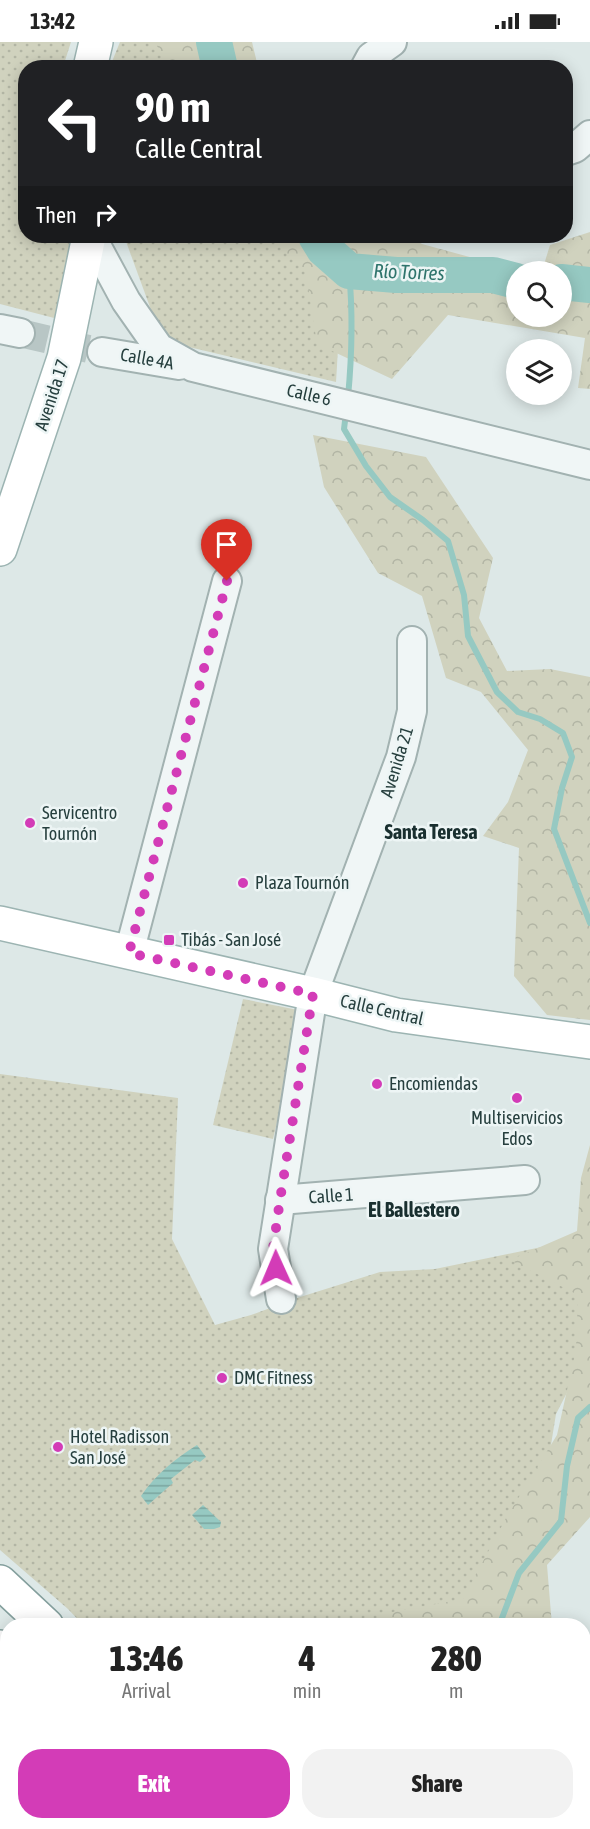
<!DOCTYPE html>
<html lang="en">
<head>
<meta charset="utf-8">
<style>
  :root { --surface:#fff; --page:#f2f2f2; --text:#222; --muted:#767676; --accent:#d33cb7 }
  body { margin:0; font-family:"Asap Condensed",sans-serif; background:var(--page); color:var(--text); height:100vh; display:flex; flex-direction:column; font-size:22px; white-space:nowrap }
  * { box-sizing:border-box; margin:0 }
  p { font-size:20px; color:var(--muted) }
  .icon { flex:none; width:33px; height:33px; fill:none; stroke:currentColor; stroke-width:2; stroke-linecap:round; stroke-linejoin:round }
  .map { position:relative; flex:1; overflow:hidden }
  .panel { position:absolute; left:0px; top:1576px; width:591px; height:212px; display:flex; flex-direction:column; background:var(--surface); border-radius:24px 24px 0 0; box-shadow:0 3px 15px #0003 }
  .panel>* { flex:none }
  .hud { position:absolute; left:18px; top:18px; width:555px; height:183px; border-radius:24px; box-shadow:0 3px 15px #0003; background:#202124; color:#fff; overflow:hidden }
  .buttons { position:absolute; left:506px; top:219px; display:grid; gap:12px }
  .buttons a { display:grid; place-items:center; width:66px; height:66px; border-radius:50%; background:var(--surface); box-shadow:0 3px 15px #0003; font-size:30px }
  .pin { position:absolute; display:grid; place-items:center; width:51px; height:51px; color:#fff; margin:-62px -26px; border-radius:50% 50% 50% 0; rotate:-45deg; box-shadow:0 0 6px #0007 }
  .pin .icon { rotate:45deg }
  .me { position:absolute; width:66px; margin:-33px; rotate:359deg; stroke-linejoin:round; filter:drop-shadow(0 0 4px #0008) }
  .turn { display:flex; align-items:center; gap:21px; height:126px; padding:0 18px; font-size:27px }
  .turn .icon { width:78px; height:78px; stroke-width:2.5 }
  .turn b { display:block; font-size:42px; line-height:51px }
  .then { display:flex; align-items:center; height:57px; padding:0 18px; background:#0003; gap:12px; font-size:22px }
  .eta { display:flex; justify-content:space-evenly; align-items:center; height:102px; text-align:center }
  .eta b { font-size:36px; font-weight:800; line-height:42px }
  .cta { display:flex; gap:12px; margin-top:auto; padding:12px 18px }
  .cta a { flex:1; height:69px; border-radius:24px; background:var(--accent); color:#fff; font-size:24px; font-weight:800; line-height:69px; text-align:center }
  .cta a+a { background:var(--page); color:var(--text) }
  .status { display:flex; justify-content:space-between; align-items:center; height:42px; padding:0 30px; background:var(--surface); direction:ltr }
  .status svg { height:16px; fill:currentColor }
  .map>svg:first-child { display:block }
  .green { fill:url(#green-dots) }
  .forest { fill:url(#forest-crowns) }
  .water { fill:url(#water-rules) }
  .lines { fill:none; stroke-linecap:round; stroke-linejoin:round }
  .stream { stroke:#96c9c2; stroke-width:6 }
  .river { stroke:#96c9c2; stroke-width:36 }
  .minor-tunnel { stroke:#b8c6c5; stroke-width:28; stroke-dasharray:28 14; stroke-linecap:butt }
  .minor-casing { stroke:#a2b2b1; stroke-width:32 }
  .major-casing { stroke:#9cb4b2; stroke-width:36 }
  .highway-casing { stroke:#849f9d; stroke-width:36 }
  .minor { stroke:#f0f6f6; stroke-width:28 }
  .major { stroke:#fff; stroke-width:33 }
  .highway { stroke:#fff; stroke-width:33 }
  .route { stroke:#d33cb7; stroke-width:10; stroke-dasharray:0 18 }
  .poi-dot { fill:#d33cb7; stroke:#edf5f5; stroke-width:2 }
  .labels { text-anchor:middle; stroke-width:5; stroke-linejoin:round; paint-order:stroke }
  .street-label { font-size:18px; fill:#263f3e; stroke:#edf5f5 }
  .poi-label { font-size:18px; fill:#263f3e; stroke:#edf5f5; text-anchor:start }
  .water-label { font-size:20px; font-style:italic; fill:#2f746c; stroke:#edf5f5 }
  .neighbourhood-label { font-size:20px; font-weight:bold; fill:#192f2f; stroke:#edf5f5 }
</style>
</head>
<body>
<div class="status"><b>13:42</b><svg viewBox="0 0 49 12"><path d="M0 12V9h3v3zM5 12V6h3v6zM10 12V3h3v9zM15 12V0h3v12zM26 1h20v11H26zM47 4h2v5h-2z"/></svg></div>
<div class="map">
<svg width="590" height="1787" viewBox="0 0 590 1787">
  <defs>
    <pattern id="green-dots" width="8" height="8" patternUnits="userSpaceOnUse" patternTransform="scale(1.5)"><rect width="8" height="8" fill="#d0d2be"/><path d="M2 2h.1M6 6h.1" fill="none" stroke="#b2b5a4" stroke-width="1.8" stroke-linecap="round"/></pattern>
    <pattern id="forest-crowns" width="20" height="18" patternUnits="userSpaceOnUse" patternTransform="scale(1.5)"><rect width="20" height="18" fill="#d0d2be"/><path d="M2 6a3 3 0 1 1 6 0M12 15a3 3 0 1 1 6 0" fill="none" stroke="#b2b5a4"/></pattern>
    <pattern id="water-rules" width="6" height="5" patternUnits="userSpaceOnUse" patternTransform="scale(1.5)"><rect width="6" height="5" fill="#96c9c2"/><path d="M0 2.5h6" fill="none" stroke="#7aa59f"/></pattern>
  </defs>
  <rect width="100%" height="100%" fill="#dde8e7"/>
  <g class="green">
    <path d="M0,0h71l-8,25 -37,1v168h43l1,12 -12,71 -58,-15z"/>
    <path d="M120,0h55l11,25 -74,1 -1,-4z"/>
    <path d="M124,194h169l49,47 -6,99 -168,-40 -10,-13z"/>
    <path d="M243,957l60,12 -30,128 -60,-14z"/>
    <path d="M0,1032l178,24 -6,141 43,86 36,-10 46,-17 83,-26 55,-3 145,-30 10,109 -34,66 -7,43 -77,169h-388l-16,-17 -68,-59z"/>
  </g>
  <g class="forest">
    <path d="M155,0h97l6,25h-90z"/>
    <path d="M590,190v157l-12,-1 7,-50 -137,-23 -56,64 -75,-35 -11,-71 -37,-37h140l13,8 55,15 13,9 27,3 -1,45h45v-44l-19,-1 8,-26z"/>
    <path d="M313,393l113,22 67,101 -14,60 28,53 43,-2 40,8v343l-43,-5 -33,-39 5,-128 -36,-12 25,-34 20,-52 -47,-58 -35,-14 -24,-82 -44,-23 -54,-86z"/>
    <path d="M590,1103v372l-43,48 5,61h-180l10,-12 81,-15 43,-81 51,-83 19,-85 2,-55 -68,-35 67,-29 4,-53z"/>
    <path d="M280,1781h107l-4,6h-97z"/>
  </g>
  <g class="water">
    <path d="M197,1403l9,12 -6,5 -5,-2 -24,19 2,4 -25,22 -7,-9c15,-22 34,-37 56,-51z"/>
    <path d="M203,1463l18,17 -1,5 -6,2h-10l-12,-14z"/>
  </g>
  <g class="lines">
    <g class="stream">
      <path d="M348,355c4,-42 5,-84 1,-126"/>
      <path d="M346,371l-2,16 22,37 24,31 33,23 25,21 16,54 4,41 29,56 21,20 22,7 23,14 9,24 -10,31 -8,41 36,94"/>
      <path d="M499,1584l20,-53 42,-52 6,-55 11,-48 12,-11"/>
      <path d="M296,1787l9,-7"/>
    </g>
    <g class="river">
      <path d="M214,0l6,26"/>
      <path d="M316,194l8,13 25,22 47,4h97l23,6"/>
      <path d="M561,240l29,3"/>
    </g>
    <path class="minor-tunnel" d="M20,291l82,19"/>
    <g class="minor-casing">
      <g id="minor">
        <path d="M365,26l6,-11 21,-15"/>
        <path d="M566,109l9,-3 15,-13"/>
        <path d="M91,194l35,65 33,47 34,19 397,98"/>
        <path d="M0,287l20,4"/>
        <path d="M102,310l77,13"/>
        <path d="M129,911l98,-372"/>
        <path d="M280,1158l245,-20"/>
        <path d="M281,1257l-8,-50 40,-255 88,-237 11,-46v-70"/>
        <path d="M584,1779l6,-19"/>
      </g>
    </g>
    <g class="major-casing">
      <g id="major">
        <path d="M90,26l6,-26"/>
        <path d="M0,507l64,-191 25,-122"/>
        <path d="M0,881l313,71 83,21 194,27"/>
      </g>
    </g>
    <g class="highway-casing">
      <g id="highway">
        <path d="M0,1540l47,44"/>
        <path d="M0,1605l8,7"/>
        <path d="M159,1780l6,7"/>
        <path d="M220,1780l5,7"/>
      </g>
    </g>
    <use href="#minor" class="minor"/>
    <use href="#major" class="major"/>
    <use href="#highway" class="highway"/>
  </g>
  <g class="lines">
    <path class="route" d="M227,539l-98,372 184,41 -33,206 -7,49 3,19"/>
  </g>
  <g class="poi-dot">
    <circle cx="30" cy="781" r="6"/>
    <circle cx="243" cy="841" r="6"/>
    <rect x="163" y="892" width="12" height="12" rx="3"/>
    <circle cx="377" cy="1042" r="6"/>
    <circle cx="517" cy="1056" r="6"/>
    <circle cx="222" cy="1336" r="6"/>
    <circle cx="58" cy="1405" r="6"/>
  </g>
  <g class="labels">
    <g class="street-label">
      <text transform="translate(147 317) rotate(10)" y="6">Calle 4A</text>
      <text transform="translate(52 353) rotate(-72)" y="6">Avenida 17</text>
      <text transform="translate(309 353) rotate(13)" y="6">Calle 6</text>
      <text transform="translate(397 720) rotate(-73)" y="6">Avenida 21</text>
      <text transform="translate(382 968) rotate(13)" y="6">Calle Central</text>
      <text transform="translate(331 1154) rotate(-4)" y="6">Calle 1</text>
    </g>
    <g class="poi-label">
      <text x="42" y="777">Servicentro<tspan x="42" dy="21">Tournón</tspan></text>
      <text x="255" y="847">Plaza Tournón</text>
      <text x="181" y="904">Tibás - San José</text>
      <text x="389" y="1048">Encomiendas</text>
      <text x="517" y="1082" text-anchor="middle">Multiservicios<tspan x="517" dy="21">Edos</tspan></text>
      <text x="234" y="1342">DMC Fitness</text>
      <text x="70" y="1401">Hotel Radisson<tspan x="70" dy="21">San José</tspan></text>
    </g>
    <g class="water-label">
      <text transform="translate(409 230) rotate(2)" y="7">Río Torres</text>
    </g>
    <g class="neighbourhood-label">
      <text x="431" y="797">Santa Teresa</text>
      <text x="414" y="1175">El Ballestero</text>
    </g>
  </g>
</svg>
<div class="buttons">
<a><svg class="icon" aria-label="search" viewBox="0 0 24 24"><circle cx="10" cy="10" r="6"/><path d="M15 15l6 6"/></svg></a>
<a><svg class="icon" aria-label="layers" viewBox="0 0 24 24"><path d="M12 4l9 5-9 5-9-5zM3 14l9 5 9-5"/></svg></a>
</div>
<div class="pin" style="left:227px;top:539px;background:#d93025"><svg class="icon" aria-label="arrive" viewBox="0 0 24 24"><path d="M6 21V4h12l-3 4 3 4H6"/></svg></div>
<svg class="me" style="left:276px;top:1226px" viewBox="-20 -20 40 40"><path d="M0-17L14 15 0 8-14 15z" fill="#d33cb7" stroke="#fff" stroke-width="4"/></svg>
<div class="hud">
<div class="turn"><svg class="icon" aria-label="left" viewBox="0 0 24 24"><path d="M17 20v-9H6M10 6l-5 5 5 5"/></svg><div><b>90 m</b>Calle Central</div></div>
<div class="then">Then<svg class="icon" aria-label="right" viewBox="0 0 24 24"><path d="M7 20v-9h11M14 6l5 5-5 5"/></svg></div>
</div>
<section class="panel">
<div class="eta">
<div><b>13:46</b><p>Arrival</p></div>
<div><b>4</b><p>min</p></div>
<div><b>280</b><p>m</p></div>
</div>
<div class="cta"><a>Exit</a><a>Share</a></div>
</section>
</div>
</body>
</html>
